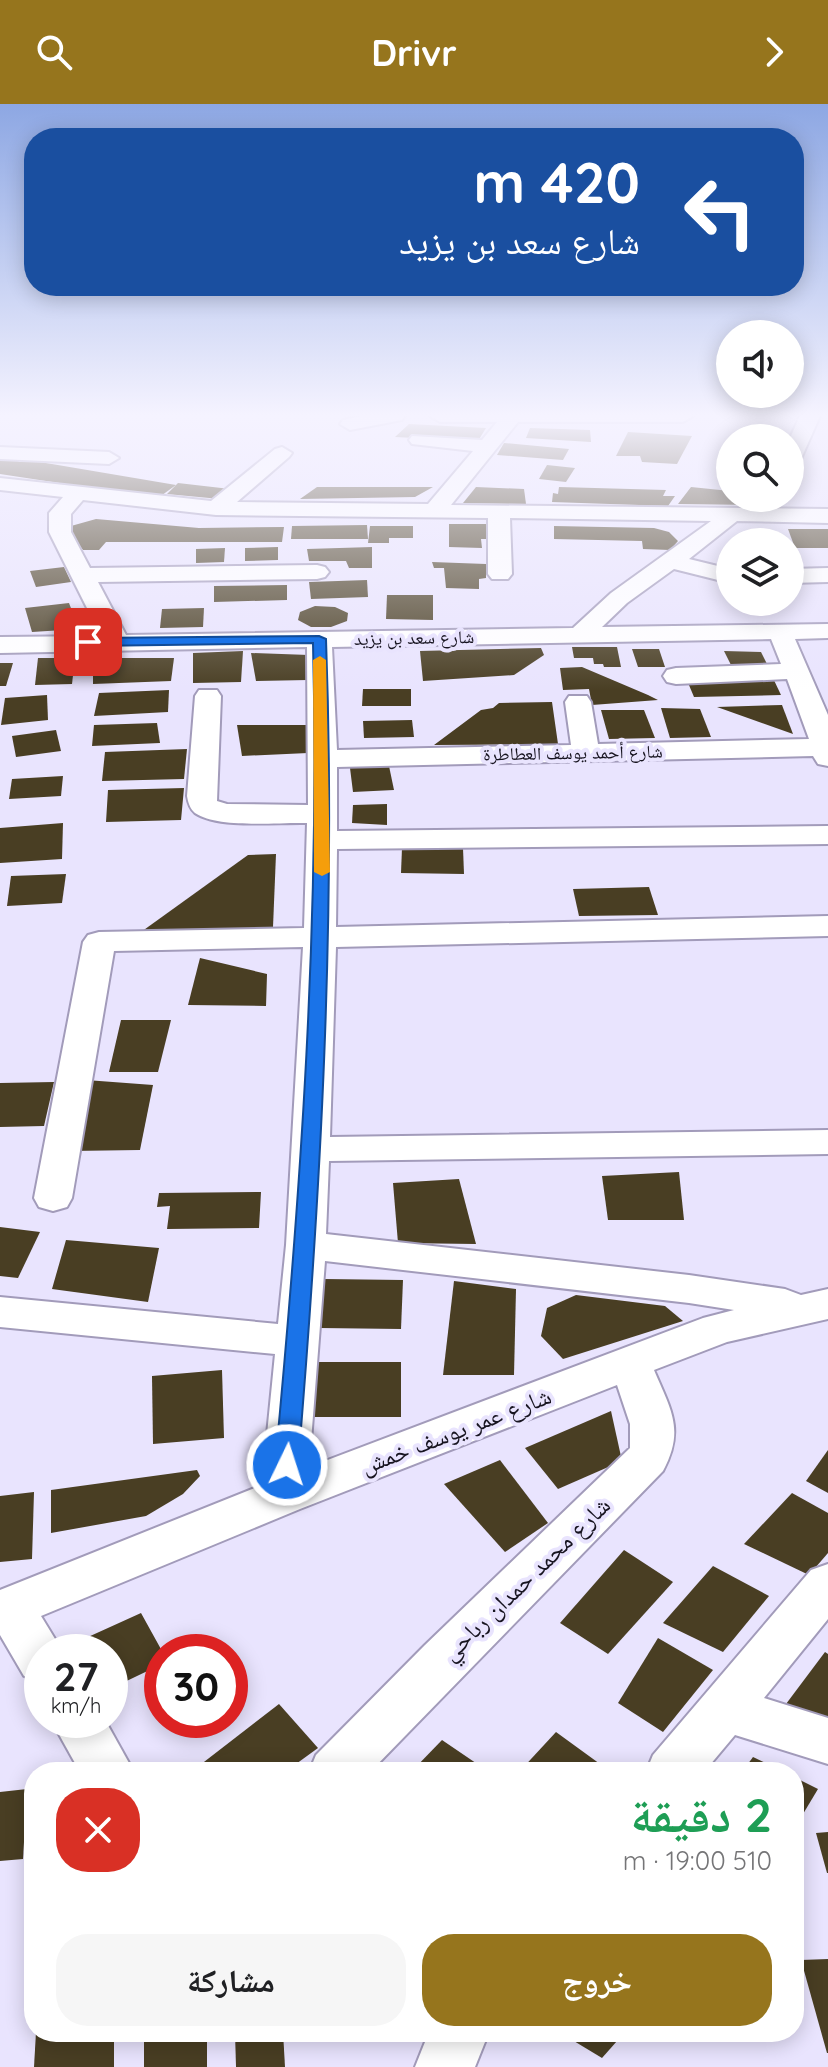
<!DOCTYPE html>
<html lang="ar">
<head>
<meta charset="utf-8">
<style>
  :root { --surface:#fff; --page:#f6f6f6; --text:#202124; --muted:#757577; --accent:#96751d }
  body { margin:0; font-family:Quicksand,"Noto Naskh Arabic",sans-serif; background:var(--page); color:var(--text); direction:rtl; height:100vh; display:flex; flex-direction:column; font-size:30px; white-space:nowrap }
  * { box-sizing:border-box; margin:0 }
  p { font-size:26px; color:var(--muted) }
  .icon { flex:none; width:44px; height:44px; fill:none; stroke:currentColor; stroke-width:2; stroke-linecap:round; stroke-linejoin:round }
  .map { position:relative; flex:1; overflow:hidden; direction:ltr }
  .details { position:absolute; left:24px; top:1658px; width:780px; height:280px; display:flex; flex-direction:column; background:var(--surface); border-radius:32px; box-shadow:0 4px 20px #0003; direction:rtl }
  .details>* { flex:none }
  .top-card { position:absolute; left:24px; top:24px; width:780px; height:168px; border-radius:32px; box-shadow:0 4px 20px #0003; direction:rtl; background:#1a4fa0; color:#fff; overflow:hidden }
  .tools { position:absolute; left:716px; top:216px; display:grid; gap:16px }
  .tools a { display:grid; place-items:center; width:88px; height:88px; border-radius:50%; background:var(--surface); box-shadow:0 4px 20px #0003; font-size:40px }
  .speed { position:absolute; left:24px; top:1530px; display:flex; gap:16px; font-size:40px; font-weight:700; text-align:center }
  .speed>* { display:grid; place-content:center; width:104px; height:104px; border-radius:50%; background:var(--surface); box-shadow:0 4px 20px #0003; line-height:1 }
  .speed small { font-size:20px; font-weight:400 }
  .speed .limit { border:12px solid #d22; background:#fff; color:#111 }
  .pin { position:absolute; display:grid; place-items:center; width:68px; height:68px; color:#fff; margin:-34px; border-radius:16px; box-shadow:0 4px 12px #0006 }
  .me { position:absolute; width:88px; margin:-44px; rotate:4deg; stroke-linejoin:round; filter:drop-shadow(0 0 6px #0008) }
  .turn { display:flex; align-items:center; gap:28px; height:168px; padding:0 32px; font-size:36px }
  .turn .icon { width:104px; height:104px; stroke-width:2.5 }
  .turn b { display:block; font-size:56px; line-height:68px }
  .round { display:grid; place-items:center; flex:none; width:84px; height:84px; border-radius:32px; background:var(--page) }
  .headline { display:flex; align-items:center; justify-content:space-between; height:136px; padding:0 32px }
  h1 { font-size:48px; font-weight:700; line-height:60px; color:#1e9e55 }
  .primary-button { display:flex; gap:16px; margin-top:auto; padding:16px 32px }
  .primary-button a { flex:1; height:92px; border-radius:32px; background:var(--accent); color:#fff; font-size:32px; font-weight:700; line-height:92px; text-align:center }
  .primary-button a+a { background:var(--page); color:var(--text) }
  header { display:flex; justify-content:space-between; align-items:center; height:104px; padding:0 32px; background:var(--accent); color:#fff; font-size:36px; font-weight:700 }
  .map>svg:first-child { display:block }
  .building { fill:#493e23 }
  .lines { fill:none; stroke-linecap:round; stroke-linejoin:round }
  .minor-casing { stroke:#a29bba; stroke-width:4 }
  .minor { fill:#fff; fill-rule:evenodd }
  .route { fill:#1a73e8; stroke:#114b97; stroke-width:2 }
  .slow { fill:#f59e0b }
  .labels { text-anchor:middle; stroke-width:8; stroke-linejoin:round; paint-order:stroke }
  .far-street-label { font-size:18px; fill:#171420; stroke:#e9e4fe }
  .near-street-label { font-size:24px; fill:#171420; stroke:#e9e4fe }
</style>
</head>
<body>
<header><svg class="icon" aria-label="forward" viewBox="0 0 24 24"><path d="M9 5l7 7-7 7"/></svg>Drivr<svg class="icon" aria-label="search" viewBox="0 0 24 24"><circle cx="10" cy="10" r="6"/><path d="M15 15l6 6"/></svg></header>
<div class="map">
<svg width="828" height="1963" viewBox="0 0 828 1963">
  <rect width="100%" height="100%" fill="#e9e4fe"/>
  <g class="building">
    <path d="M409,320l77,4 -8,13 -83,-4z"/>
    <path d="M530,324l60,2 1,12 -65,-4z"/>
    <path d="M628,328l64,4 -15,28 -35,-2 -2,-6h-24z"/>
    <path d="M504,339l65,6 -6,11 -66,-5z"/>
    <path d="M8,354l13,2 -3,2h22l136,23 -18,13 -158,-24v-15z"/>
    <path d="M547,361l28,3 -9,14 -27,-3z"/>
    <path d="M178,379l52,6 -10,10 -53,-5z"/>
    <path d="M317,383h116l-18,10 -115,2z"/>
    <path d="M476,383l48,2 2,15 -63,-1z"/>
    <path d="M559,383l107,3 -3,6h12l-7,10 -116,-4 1,-9 5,1z"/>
    <path d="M691,383l39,4v7h28l-2,7 -78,-1z"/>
    <path d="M96,415l103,9 85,-1 -2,15h-176l-7,8h-16l-13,-17 1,-7z"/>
    <path d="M449,420h37v15h-5l1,9 -33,-1z"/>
    <path d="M367,421l1,14h-77l1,-13z"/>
    <path d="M370,422h43v12h-24v5h-21z"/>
    <path d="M554,422l100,2 15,4 9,9 -8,9 -27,-1 -1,-8 -88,-2z"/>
    <path d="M788,425h40v19h-33z"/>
    <path d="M278,443v13l-33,1v-13z"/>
    <path d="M372,443v21h-23l-3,-7h-37l-2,-12z"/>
    <path d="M225,444l-1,14 -28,1v-14z"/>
    <path d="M432,458l54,2v14l-7,1v10l-33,-1 -2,-20h-10z"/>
    <path d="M64,463l7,15 -35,5 -6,-16z"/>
    <path d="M367,476l1,17 -57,2 -2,-17z"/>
    <path d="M287,481v15l-73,2v-16z"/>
    <path d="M387,491h46v25l-47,-1z"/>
    <path d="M69,499l10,26 -47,3 -7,-24z"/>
    <path d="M315,502l20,1 13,6 -1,8 -16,6h-20l-13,-7 2,-8z"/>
    <path d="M204,504l-1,19 -43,1 2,-19z"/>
    <path d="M572,543h45l4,20h-17l-1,-3h-9l-1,-6h-19z"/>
    <path d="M541,544l3,7 -30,20 -91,6 -3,-30z"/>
    <path d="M632,545h27l6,18h-27z"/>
    <path d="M243,547l-2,31 -48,1v-30z"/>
    <path d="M724,547l37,1 8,16 -36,1z"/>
    <path d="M251,549l58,2 -1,25 -52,1z"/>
    <path d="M38,554h37l-3,26 -37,1z"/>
    <path d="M93,554h81l-3,23 -78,3z"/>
    <path d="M0,559h13l-7,23h-6z"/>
    <path d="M582,563l66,28 10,5 -66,5 -3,-16 -26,1 -3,-22z"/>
    <path d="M772,572l9,19 -87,2 -8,-19z"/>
    <path d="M363,585h48v17h-49z"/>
    <path d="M169,586l-1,22 -74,4 5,-23z"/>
    <path d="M47,591l1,25 -47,5 4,-27z"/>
    <path d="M552,598l6,42 -124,1 47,-35 12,-2 6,-5z"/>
    <path d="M782,601l11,29 -76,-27z"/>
    <path d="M661,604l39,1 11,28 -41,1z"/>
    <path d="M601,606h43l11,28 -46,1z"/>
    <path d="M412,616l2,17 -50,1 -1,-17z"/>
    <path d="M157,619l3,20 -68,3 2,-21z"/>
    <path d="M237,621h69l2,28 -66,3z"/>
    <path d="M56,626l5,21 -45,6 -4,-21z"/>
    <path d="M187,645l-3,30 -82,2 3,-29z"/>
    <path d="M389,662l5,24 -41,2 -3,-24z"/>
    <path d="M63,672l-2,20 -52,3 3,-20z"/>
    <path d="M184,684l-3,32 -75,2 2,-32z"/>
    <path d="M387,700v21l-35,-2 1,-18z"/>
    <path d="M63,719l-1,36 -62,4v-35z"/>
    <path d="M402,744h61l1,26 -63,-1z"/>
    <path d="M276,750l-3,73 -132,5 107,-77z"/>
    <path d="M66,770l-4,29 -55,3 4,-30z"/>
    <path d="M649,783l9,28 -79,1 -6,-27z"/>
    <path d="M200,854l67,16 -1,32 -78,-1z"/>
    <path d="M121,916h50l-13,52h-49z"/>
    <path d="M86,976l67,5 -13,65 -70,1z"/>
    <path d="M54,978l-10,44 -44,1v-44z"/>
    <path d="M679,1068l5,48h-76l-6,-44z"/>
    <path d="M459,1075l17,65 -78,-1 -5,-60z"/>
    <path d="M261,1088l-2,36 -92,1 3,-23 -13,1 2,-14z"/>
    <path d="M0,1123l40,5 -22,46 -18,-2z"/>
    <path d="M66,1136l93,8 -11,54 -96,-13z"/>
    <path d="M324,1175l79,1 -2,49 -81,-1z"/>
    <path d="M454,1177l62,8 -2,86h-71z"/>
    <path d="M576,1191l89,11 18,15 -120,38 -22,-23 6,-28z"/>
    <path d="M317,1258h84v55h-88z"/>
    <path d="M222,1266l2,68 -71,6 -1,-68z"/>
    <path d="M611,1307l11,50 -64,28 -33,-41z"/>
    <path d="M828,1346v43l-22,-12z"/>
    <path d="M500,1356l48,63 -43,29 -61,-68z"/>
    <path d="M197,1366l3,6 -17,18 -37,22 -95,17v-43z"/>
    <path d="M34,1388l-2,67 -32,3v-66z"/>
    <path d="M792,1389l36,20v40l-19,22 -65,-31z"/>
    <path d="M624,1446l49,32 -65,72 -48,-31z"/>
    <path d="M713,1462l56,30 -46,56 -60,-29z"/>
    <path d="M141,1509l21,38v13l-52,25v-37h-42l-2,-5z"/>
    <path d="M658,1534l55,32 -50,62 -45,-29z"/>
    <path d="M825,1548l3,2v70l-42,-20z"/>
    <path d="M279,1600l39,44 -33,24h-94z"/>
    <path d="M556,1628l55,40h-92z"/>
    <path d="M442,1636l47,32h-78z"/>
    <path d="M753,1653l31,15h-42z"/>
    <path d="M794,1673l24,12 -24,40z"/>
    <path d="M27,1685l-4,70 -23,2v-69z"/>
    <path d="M828,1728v41h-1l-11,-40z"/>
    <path d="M828,1855v94h-1l-26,-93z"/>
    <path d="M36,1928h78v35h-80z"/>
    <rect x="144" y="1928" width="63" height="35"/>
    <path d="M235,1928h48l2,35h-49z"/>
    <path d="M559,1928h66l-23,26z"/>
  </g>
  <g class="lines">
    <g class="minor-casing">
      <g id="minor">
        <path d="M361,312h44l-3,4 -52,10 -10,-6 3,-4z"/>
        <path d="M430,312h263l-10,6h-165l-67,83 377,4v14l-91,-2 -48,38 41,10v14l-56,-14 -47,34 -25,24 226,-3v14l-33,1 33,76v51l-10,-2 -5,-8 -476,11v64l491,-5v18l-491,5 -1,78 492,-11v20l-492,11 -6,190 498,-7v24l-499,7 -3,73 363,41 96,14 16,6 27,-6v30l-101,23 -73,28c17,40 31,60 9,101l-293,301h-61l7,-17 109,-110 205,-197v-24l-13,-39 -317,124 -259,107 22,36h-21v31l-18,-7 -24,-41v-45l262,-105 13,-131 -275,-27v-30l278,27 8,-79 17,-298 -189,4 -42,247 -5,9 -14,4 -14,-4 -5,-9 49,-256 5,-7 11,-3 205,-4 3,-105c-29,-1 -88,6 -112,-10 -5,-4 -7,-11 -8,-17l8,-100 4,-6h18l4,6 -4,105 10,3 81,1 -1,-158 -307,6v-16l101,-1 -52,-104v-19l14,-16 -63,-7v-12l211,23 64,-52 7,-2 10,6 -3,4 -52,45 191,2 45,-53 -61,-7 -3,-4 3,-4 70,4 15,-18h-57zM83,396l133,15 272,3v56l4,5h16l4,-5 -2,-56 201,3 -100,72 -38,35 -447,7 -28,-53 219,-3 8,-2 4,-5 -4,-5 -8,-2 -227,3 -19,-36v-18zM771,535l10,25 -105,4 -9,2 -4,6 4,6 9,2 111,-5 22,60 -211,5 -7,-42 -4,-6h-18l-4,6 6,43 -234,5 -5,-103zM325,1157l364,42 45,7 -31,8 -394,149z"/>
        <path d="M800,312h20l-20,45 -10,6v-29z"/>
        <path d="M0,343l109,5 10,6 -10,6 -109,-5z"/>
        <path d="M828,464v14l-38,1v-14z"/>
        <path d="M828,1460v55l-64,79 64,20v46l-93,-29 -31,37h-58l7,-17 158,-185z"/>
        <path d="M51,1616h54l29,52h-54z"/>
        <path d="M429,1928h60l-14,35h-60z"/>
      </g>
    </g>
    <use href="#minor" class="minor"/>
  </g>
  <linearGradient id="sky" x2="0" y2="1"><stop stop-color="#8da7e3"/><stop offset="0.53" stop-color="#f5f3ff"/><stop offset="1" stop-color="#f5f3ff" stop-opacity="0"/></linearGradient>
  <rect width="828" height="587" fill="url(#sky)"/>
  <path class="route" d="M319,532l7,3c10,276 -5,551 -28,826l-3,6 -8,3 -9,-3 -3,-6c26,-273 45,-547 38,-822l-225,3 -6,-4 6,-4z"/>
  <path class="slow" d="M320,552l6,4 4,212 -8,4 -8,-4 -1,-212z"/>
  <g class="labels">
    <g class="far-street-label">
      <text transform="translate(414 534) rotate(-1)" y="6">شارع سعد بن يزيد</text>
      <text transform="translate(573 649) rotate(-1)" y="6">شارع أحمد يوسف العطاطرة</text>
    </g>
    <g class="near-street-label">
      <text transform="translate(456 1327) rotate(-21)" y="8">شارع عمر يوسف خمش</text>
      <text transform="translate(526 1475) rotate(-44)" y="8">شارع محمد حمدان رباحي</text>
    </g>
  </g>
</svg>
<div class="tools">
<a><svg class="icon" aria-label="sound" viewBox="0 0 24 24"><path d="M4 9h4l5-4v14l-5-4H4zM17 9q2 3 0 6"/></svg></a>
<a><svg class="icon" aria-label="search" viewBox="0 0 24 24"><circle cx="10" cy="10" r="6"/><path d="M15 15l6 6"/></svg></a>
<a><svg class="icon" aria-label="layers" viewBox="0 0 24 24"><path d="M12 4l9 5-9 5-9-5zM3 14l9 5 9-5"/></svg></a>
</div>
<div class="speed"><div>27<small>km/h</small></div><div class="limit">30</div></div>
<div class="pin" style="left:88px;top:538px;background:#d93025"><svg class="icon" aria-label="arrive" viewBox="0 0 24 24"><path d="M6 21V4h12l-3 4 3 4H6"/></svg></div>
<svg class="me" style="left:287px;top:1361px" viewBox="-20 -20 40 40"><circle r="17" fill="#1a73e8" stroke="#fff" stroke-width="3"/><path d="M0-11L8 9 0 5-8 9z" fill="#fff"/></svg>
<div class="top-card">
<div class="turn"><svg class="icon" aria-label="left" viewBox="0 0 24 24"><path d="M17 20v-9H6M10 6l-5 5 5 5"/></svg><div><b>420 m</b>شارع سعد بن يزيد</div></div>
</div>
<section class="details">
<div class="headline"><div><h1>2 دقيقة</h1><p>510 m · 19:00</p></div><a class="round" style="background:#d93025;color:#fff"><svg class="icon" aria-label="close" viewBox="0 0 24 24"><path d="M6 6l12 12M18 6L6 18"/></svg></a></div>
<div class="primary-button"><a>خروج</a><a>مشاركة</a></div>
</section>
</div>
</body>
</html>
